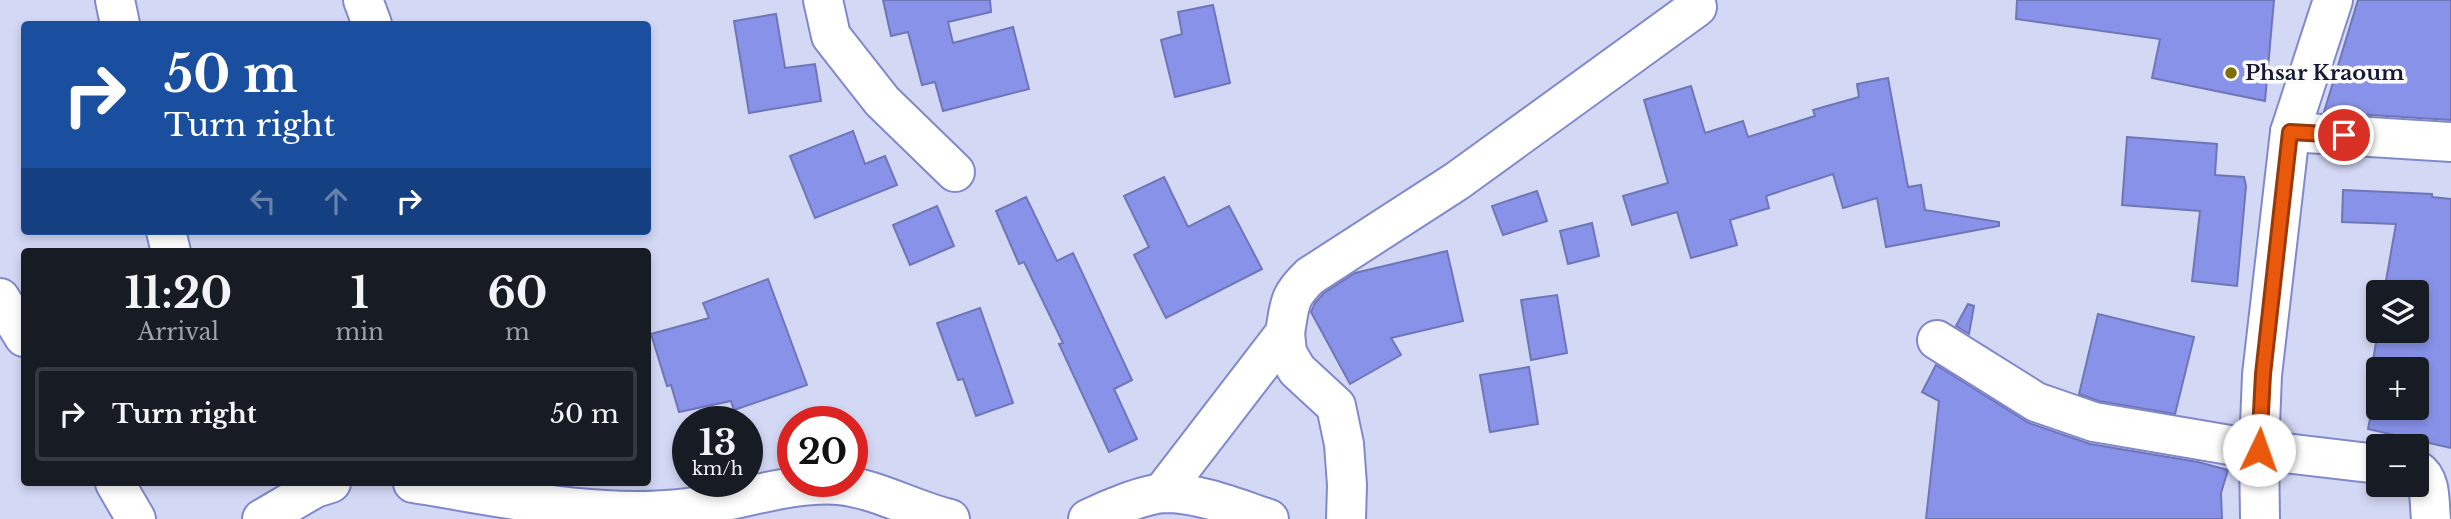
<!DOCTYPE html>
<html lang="en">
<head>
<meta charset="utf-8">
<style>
  :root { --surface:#171b24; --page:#242831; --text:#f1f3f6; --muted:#9ea1a6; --line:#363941 }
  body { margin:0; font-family:"Libre Baskerville",serif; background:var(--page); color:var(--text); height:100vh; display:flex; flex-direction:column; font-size:26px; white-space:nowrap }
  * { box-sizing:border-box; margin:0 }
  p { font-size:23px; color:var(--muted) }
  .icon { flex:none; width:38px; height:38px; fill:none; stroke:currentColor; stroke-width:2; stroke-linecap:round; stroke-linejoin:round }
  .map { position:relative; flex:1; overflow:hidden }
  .details { position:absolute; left:21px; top:248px; width:630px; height:238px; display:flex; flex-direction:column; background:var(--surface); border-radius:7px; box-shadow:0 4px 10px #0003 }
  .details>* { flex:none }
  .hud { position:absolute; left:21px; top:21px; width:630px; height:214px; border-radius:7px; box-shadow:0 4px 10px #0003; background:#1a4fa0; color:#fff; overflow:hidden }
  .tools { position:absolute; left:2366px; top:280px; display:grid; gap:14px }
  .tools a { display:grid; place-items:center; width:63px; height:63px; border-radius:7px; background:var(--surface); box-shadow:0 4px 10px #0003; font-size:35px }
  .speed { position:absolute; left:672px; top:406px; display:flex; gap:14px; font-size:35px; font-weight:700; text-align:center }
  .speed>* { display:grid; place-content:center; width:91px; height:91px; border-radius:50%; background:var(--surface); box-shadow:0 4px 10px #0003; line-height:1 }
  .speed small { font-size:18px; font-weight:400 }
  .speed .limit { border:10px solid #d22; background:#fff; color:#111 }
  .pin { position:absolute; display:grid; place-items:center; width:60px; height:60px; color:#fff; margin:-30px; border:4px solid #fff; border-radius:50%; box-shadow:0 2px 7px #0007 }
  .me { position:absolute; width:77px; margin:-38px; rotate:3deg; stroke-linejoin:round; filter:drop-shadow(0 0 5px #0008) }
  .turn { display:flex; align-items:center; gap:24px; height:147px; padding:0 28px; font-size:32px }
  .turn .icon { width:91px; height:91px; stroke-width:2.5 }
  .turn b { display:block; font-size:49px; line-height:60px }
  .lanes { display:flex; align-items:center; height:66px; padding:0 28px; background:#0003; justify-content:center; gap:35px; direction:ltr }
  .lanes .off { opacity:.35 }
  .eta { display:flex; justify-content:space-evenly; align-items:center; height:119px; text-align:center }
  .eta b { font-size:42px; font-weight:700; line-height:49px }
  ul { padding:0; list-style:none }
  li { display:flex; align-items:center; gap:21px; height:94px; margin:0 14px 10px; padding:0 14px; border:4px solid var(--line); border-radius:7px }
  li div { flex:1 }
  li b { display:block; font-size:26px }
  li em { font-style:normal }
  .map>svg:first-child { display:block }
  .building { fill:#8892e9; stroke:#6f76b8; stroke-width:2; fill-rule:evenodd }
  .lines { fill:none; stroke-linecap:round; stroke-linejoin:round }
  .minor-casing { stroke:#8189cc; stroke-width:42 }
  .minor { stroke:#fff; stroke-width:38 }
  .route-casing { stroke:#983908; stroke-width:18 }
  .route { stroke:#ea580c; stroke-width:12 }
  .poi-dot { fill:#7f6e0a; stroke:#fbfbfb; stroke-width:2.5 }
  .labels { text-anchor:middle; stroke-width:7; stroke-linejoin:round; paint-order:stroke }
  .poi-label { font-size:21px; font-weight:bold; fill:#181a35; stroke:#fbfbfb; text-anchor:start }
</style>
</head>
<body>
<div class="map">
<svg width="2451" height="519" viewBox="0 0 2451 519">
  <rect width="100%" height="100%" fill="#d3d8f5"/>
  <g class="building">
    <path d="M883,0h107l1,12 -43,10 5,21 60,-16 16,62 -86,22 -8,-29 -13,3 -14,-53 -17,4z"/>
    <path d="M2017,0h257l-9,101 -113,-23 8,-39 -144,-20z"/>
    <path d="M2358,0h93v120l-127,-8z"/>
    <path d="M1213,5l17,78 -55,14 -14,-57 21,-6 -4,-22z"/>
    <path d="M776,14l9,54 30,-4 6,37 -72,12 -15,-92z"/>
    <path d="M1888,78l20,109 13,-2 4,25 74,12v4l-113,21 -9,-49 -34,10 -10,-34 -67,22 3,12 -39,12 7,25 -46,13 -14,-46 -45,13 -9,-29 45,-13 -24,-83 47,-14 14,47 38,-12 5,16 67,-21 -2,-6 46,-13 -2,-13z"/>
    <path d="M853,131l12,33 20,-8 12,29 -82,33 -25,-62z"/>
    <path d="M2127,137l90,7 -2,31 29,2 2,9 -9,100 -45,-5 8,-70 -78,-6z"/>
    <path d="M1164,177l24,50 41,-21 33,63 -96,49 -32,-63 15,-8 -25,-51z"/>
    <path d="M2343,190l89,4v3l19,2v249l-83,-19 7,-36 -7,-1 10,-62 39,1v-39h-33l12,-68 -54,-2zM2378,369h39v39h-39z"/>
    <path d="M1537,191l10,30 -44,14 -11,-29z"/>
    <path d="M1026,197l31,64 16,-8 59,127 -18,9 23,50 -28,13 -50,-108 4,-1 -39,-81 -5,2 -23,-53z"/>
    <path d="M937,206l17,40 -44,19 -17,-40z"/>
    <path d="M1592,223l7,33 -31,8 -8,-33z"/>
    <path d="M1447,251l16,70 -72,17 10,17 -51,29 -39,-72 4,-9 9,-10 31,-20z"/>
    <path d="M768,279l39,106 -73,25 -3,-9 -52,11 -8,-27 -4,1 -16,-52 58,-16 -6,-15z"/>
    <path d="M1557,295l10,58 -36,7 -10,-60z"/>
    <path d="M1968,304l6,2 -5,28 -13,-8z"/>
    <path d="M980,308l33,95 -37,13 -13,-37 -5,1 -21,-57z"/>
    <path d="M2098,314l96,23 -19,77 -76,-13 -20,-7z"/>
    <path d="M1936,365l93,58 61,21 108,18 30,8 -7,23 1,26h-296l13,-118 -17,-9z"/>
    <path d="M1529,367l9,57 -48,8 -10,-57z"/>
  </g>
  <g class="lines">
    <g class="minor-casing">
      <g id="minor">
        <path d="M115,0l5,24"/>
        <path d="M363,0l9,24"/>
        <path d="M823,0l8,36 51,65 73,71"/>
        <path d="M2290,132l161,10"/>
        <path d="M166,231l5,21"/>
        <path d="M0,298l24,39"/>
        <path d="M1285,333c5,-29 3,-36 25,-57l147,-95 240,-174"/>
        <path d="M1937,340l99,62 58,20 165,28 119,14"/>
        <path d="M2417,470c15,10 12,33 14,49"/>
        <path d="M115,483l21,36"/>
        <path d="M413,483c89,14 182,36 274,25 47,-6 105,-27 152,-23 39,4 73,25 111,34"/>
        <path d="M1162,493l123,-160 2,20 10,17 39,36 8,38 3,41 -1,34"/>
        <path d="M262,519l53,-31 16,-5"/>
        <path d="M1088,519c18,-9 56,-25 77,-26 35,0 71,15 104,26"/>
        <path d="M2260,519l-1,-69 3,-75 28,-243 43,-132"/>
      </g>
    </g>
    <use href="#minor" class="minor"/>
  </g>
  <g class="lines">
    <g class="route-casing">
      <path id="route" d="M2259,450l4,-76 27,-242 54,3"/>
    </g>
    <use href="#route" class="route"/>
  </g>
  <circle class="poi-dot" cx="2231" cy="73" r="7"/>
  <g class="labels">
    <g class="poi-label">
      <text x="2245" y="80">Phsar Kraoum</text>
    </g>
  </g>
</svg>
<div class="tools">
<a><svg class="icon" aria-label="layers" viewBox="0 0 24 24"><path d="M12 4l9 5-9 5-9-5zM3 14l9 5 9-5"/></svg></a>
<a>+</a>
<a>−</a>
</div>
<div class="speed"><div>13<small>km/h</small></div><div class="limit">20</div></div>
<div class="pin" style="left:2344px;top:135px;background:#d93025"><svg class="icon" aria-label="arrive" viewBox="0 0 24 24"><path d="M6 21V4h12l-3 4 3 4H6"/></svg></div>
<svg class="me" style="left:2259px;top:450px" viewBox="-20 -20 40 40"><circle r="19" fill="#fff"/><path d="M0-13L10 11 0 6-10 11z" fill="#ea580c"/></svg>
<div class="hud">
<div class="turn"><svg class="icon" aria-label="right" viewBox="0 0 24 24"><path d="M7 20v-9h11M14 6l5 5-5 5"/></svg><div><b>50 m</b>Turn right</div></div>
<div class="lanes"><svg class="icon off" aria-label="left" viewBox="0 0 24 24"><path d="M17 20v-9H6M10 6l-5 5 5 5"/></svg><svg class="icon off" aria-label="ahead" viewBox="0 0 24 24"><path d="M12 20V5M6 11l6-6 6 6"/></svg><svg class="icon" aria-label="right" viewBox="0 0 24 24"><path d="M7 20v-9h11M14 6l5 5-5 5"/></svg></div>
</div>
<section class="details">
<div class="eta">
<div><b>11:20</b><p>Arrival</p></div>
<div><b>1</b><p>min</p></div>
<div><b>60</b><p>m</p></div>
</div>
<ul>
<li><svg class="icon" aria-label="right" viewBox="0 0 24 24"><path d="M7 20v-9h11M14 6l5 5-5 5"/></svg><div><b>Turn right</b></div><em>50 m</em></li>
</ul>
</section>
</div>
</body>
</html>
